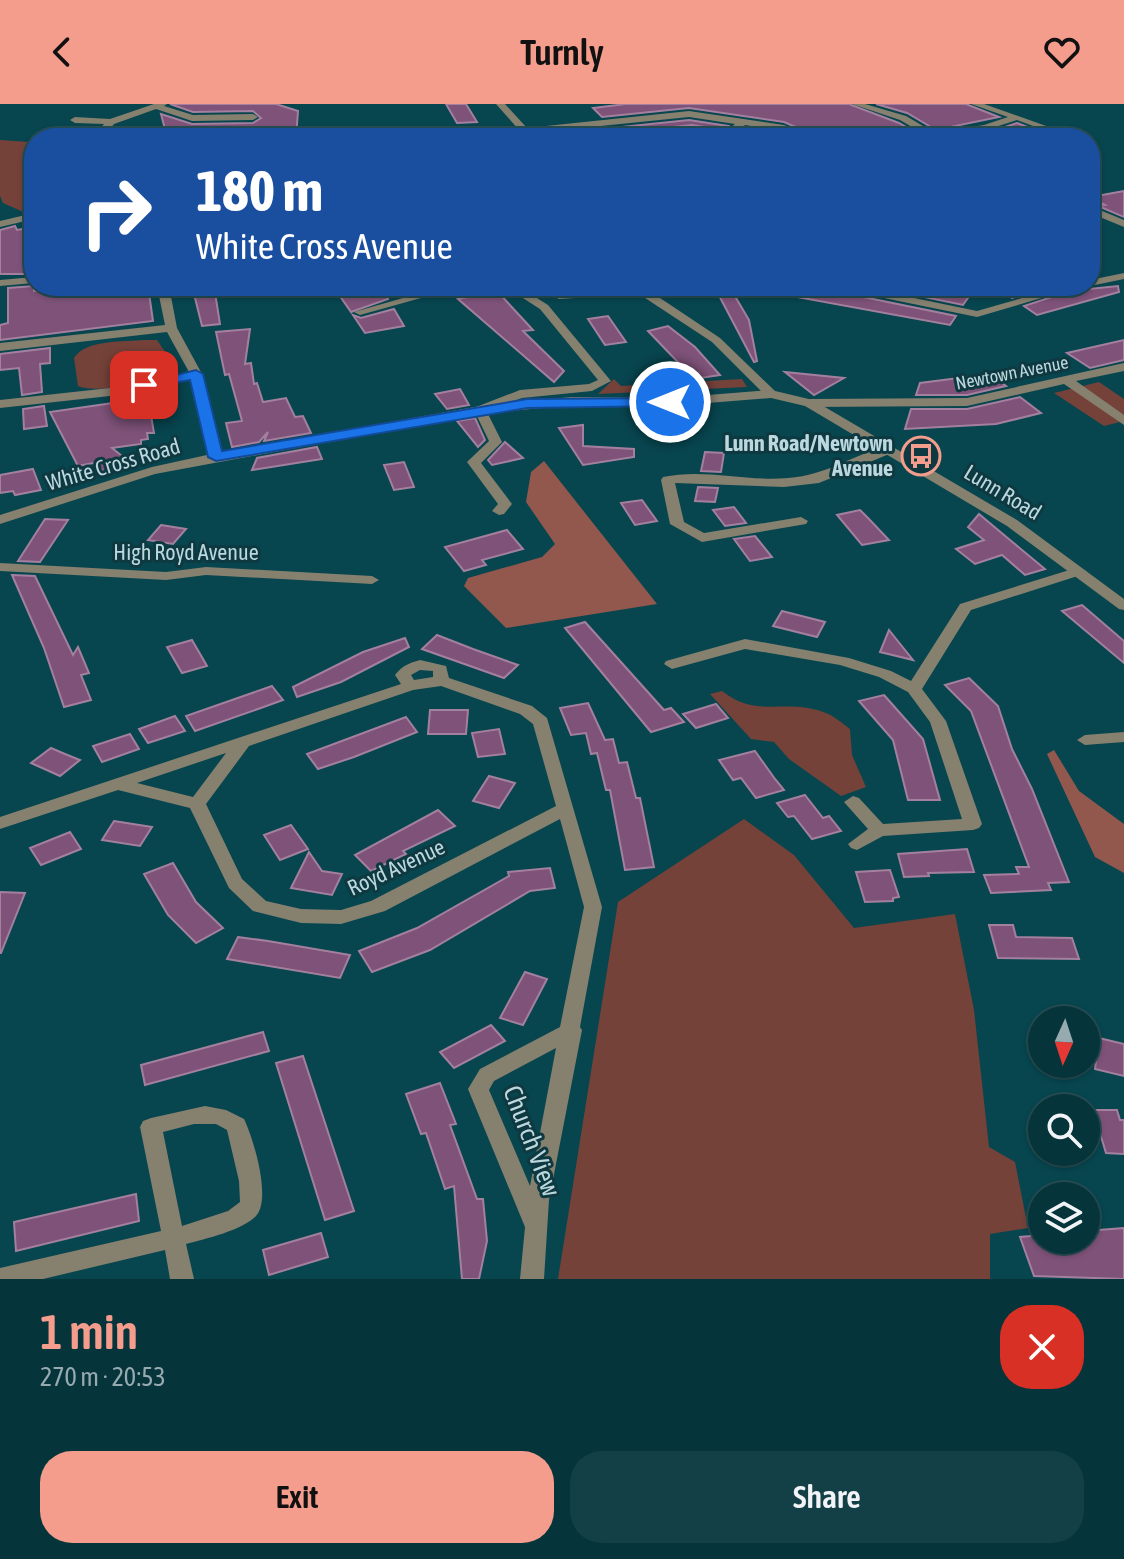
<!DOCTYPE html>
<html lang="en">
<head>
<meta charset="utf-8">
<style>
  :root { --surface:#05343b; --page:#133f46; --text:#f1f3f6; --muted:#97aaaf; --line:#264f55; --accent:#f49d8d }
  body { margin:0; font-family:"Asap Condensed",sans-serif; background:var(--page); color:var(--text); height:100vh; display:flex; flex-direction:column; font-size:30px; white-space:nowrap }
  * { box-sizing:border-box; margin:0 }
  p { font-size:26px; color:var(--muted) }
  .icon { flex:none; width:44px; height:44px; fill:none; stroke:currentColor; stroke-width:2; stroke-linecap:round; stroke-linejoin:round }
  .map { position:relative; height:1175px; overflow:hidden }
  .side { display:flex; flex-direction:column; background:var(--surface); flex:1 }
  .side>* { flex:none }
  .banner { position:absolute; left:24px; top:24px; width:1076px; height:168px; border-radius:32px; box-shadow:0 2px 6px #0004,0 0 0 2px var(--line); background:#1a4fa0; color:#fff; overflow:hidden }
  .needle { width:52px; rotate:183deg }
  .fabs { position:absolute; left:1028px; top:902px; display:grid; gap:16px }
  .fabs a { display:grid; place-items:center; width:72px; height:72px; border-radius:50%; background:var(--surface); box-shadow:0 2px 6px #0004,0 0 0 2px var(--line); font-size:40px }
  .pin { position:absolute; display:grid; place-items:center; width:68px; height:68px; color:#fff; margin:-34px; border-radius:16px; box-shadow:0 4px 12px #0006 }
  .me { position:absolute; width:88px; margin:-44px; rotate:270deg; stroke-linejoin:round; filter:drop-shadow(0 0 6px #0008) }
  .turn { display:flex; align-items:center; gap:28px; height:168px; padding:0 40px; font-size:36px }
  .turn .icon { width:104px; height:104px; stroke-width:2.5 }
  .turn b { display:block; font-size:56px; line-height:68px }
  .round { display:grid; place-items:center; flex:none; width:84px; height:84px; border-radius:32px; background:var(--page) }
  .headline { display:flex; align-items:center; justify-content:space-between; height:136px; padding:0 40px }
  h1 { font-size:48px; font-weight:600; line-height:60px; color:var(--accent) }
  .cta { display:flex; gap:16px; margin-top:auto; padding:16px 40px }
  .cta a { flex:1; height:92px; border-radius:32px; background:var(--accent); color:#111; font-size:32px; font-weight:600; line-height:92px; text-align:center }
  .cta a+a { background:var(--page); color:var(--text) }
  header { display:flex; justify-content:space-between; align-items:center; height:104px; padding:0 40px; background:var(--accent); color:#111; font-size:36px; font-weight:600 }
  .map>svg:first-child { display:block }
  .green { fill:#754239 }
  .forest { fill:#92584d }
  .building { fill:#7e5279; stroke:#a3809e; stroke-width:2 }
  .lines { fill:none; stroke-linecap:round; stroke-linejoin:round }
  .minor { fill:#86806f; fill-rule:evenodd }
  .tertiary { fill:#86806f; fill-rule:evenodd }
  .route { fill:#1a73e8; stroke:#114b97; stroke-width:2 }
  .labels { text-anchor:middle; stroke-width:6; stroke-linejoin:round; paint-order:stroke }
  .far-street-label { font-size:18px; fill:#bcd7dd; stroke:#0e3940 }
  .poi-label { font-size:22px; font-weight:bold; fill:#bcd7dd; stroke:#0e3940; text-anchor:end }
  .street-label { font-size:22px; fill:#bcd7dd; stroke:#0e3940 }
  .near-street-label { font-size:26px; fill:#bcd7dd; stroke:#0e3940 }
</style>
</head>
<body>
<header><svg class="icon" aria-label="back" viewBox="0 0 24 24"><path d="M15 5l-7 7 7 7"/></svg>Turnly<svg class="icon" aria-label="heart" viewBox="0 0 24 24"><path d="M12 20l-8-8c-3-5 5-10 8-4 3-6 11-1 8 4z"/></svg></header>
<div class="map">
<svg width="1124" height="1175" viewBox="0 0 1124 1175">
  <rect width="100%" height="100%" fill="#07454f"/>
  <g class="green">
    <path d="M0,36l29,2 5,6v63l-6,3 -25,-11 -3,-7z"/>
    <path d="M145,236h12l20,29c-19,11 -79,26 -99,17l-4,-28c12,-19 50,-16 71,-18z"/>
    <path d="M614,275l7,7 121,-7 5,8 -149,7z"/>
    <path d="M1099,278l25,17v22l-20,5 -50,-33z"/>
    <path d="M722,587c35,28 63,7 101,21 10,3 19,11 27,17l2,26 14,32 -25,9 -52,-37 -15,-17 -23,-3 -41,-45z"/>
    <path d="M744,715l50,36 60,73 101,-14 19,96 15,137 26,15 13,66 -38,6v45h-432l60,-377z"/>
  </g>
  <g class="forest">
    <path d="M544,357l113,143 -151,24 -42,-42 4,-8 74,-21 13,-13 -29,-42 5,-30z"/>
    <path d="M1054,646l25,41 45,33v49l-29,-16 -48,-103z"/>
  </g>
  <g class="building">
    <path d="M170,0h106l22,7 -2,27h-76v-5l-53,4 -6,-23 31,10 61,-1 8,-5 -8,-7 -60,1z"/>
    <path d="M446,0h20l11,18 -20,1z"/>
    <path d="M626,0h223l50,19 26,15h-104l-37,-16 -95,-14 -87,9 -9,-9z"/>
    <path d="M876,0h90l33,13 -63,13 -29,-17z"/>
    <path d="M689,16l39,6 -5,4 -31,-5 -75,8 -5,-5z"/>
    <path d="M1017,19l39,15h-104l35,-5z"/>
    <path d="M1124,87v26l-26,-11 7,-1 -14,-8z"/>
    <path d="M15,122l2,4 17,-3v47h-34v-44z"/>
    <path d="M34,182v5l114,-5 5,35 -153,19v-15l8,-2v-35z"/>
    <path d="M192,182h22l6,38 -18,2z"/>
    <path d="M333,182h48l7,13 -37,13z"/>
    <path d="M714,182h15l20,34 8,41 -3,1z"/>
    <path d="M787,182h44l8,6 117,24 -6,9 -164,-30z"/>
    <path d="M871,182h47l52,9 -7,10z"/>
    <path d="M994,182h59l-41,12z"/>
    <path d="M1085,182l4,3 29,-3 1,6 -82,23 -13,-9z"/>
    <path d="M497,187l36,39 -10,1 41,40 -10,11 -96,-83z"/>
    <path d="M394,205l10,17 -39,7 -12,-18 8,3z"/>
    <path d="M608,212l18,26 -21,3 -17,-26z"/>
    <path d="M668,222l27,21 25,28 -26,4 -46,-48z"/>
    <path d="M250,225l-5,35 6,-1 3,21 3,-1 6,19 23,-4 9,19 8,-1 8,17 -47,8 4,-9 -9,10 -27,5 -6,-24 16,-2 -13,-47 -4,1 -9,-43z"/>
    <path d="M1124,236v20l-34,8 -23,-15z"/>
    <path d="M50,244v15l-10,1 2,28 -20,3 -3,-27 -19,2v-16z"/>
    <path d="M785,268l59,6 -30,17z"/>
    <path d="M990,270l16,12 -39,9h-51l4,-12z"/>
    <path d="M460,285l9,16 -22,4 -12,-15z"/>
    <path d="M1020,293l21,16 -45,11 -91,5 6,-20h56z"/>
    <path d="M148,294l6,35h-7l1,6 -7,1v4l-29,4 20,16 -26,9 -13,-10 -15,3 -28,-54z"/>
    <path d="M44,302l3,20 -23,3 -1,-20z"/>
    <path d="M475,314l10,22 -7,7 -21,-26z"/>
    <path d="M583,321v21l51,3v8l-51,8 -24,-37z"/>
    <path d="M505,338l18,16 -31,7 -4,-5z"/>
    <path d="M317,343l5,12 -70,11 5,-12z"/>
    <path d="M705,348l19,1 -3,19 -20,-1z"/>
    <path d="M404,358l10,25 -20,3 -10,-25z"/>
    <path d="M33,365l8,21 -26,5 -2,-4 -13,2v-18z"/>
    <path d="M698,383l20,1 -3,14 -20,-1z"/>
    <path d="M642,396l15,21 -22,4 -14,-22z"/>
    <path d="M734,403l12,16 -21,3 -12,-16z"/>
    <path d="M860,406l8,8 21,22 -27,5 -25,-30z"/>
    <path d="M979,410l31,26 35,29 -20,6 -23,-20 -27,9 -19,-15 28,-9 -16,-13z"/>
    <path d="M45,415l23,1 -28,42 -22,-1z"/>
    <path d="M161,421l25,4 -13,15 -25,-4z"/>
    <path d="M507,426l16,19 -41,11 4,5 -22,6 -19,-24z"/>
    <path d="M755,432l17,21 -22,4 -16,-22z"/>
    <path d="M12,471l23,1 38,79 5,-8 11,26 -8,2 10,25 -27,7 -20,-59z"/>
    <path d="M1082,501l42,36v22l-62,-52z"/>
    <path d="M782,507l43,11 -8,15 -44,-11z"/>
    <path d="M585,518l79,88 7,-2 13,14 -33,10 -86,-104z"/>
    <path d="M889,526l24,30 -33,-8z"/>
    <path d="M437,531l36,14 45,16 -14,13 -82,-29z"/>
    <path d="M405,534l4,9 -68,35 -44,15 -4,-10 70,-35z"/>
    <path d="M192,536l15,26 -25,7 -15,-26z"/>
    <path d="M969,574l29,28 14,43 20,40 37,93 -21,1 3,7 -60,3 -7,-18 35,-1 -3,-7h13l-58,-156 -26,-26z"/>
    <path d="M272,582l11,14 -25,9 -63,22 -9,-15z"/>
    <path d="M884,591l39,44 17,61h-32l-15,-60 -34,-39z"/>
    <path d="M588,599l17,37 8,-1 6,24 8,-1 9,36h4l14,69 -29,3 -15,-80h-4l-9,-37 -6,1 -5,-21 -15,2 -11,-27z"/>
    <path d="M716,600l12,14 -32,10 -13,-14z"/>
    <path d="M430,606h38l-2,24h-38z"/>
    <path d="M175,612l10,15 -37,12 -9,-14z"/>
    <path d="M406,613l11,15 -63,25 -36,12 -11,-15z"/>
    <path d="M499,625l6,25 -27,3 -6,-24z"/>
    <path d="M130,630l9,15 -37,13 -9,-16z"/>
    <path d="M51,644l14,6 15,6 -20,16 -29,-13z"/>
    <path d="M755,647l20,28 9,11 -28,8 -15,-20 -8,2 -14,-20z"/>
    <path d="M489,672l26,7 -16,25 -26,-7z"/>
    <path d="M805,691l18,23 6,-2 12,15 -29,8 -18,-23 -6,1 -11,-14z"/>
    <path d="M438,706l17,16 -52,25 3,3 -35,17 -16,-16z"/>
    <path d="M114,717l38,6 -12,19 -38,-6z"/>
    <path d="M291,721l17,24 -28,11 -16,-25z"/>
    <path d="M70,728l11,17 -40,16 -11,-17z"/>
    <path d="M967,745l7,23 -46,1 1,3 -25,1 -6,-23z"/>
    <path d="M309,748l13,19 20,3 -10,21 -41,-7z"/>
    <path d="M173,759l23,39 27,26 -27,15 -28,-28 -24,-41z"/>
    <path d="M550,764l5,20 -25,3 -100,59 -58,22 -13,-21 58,-23 92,-52 -1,-4z"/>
    <path d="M890,766l9,27 -6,1v3l-28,1 -9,-30z"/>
    <path d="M0,788l25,1 -24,60h-1z"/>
    <path d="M989,821h24l3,12 56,1 7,21 -81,-1z"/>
    <path d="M238,833l30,4 82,14 -10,23 -113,-19z"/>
    <path d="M525,868l22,7 -24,46 -23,-7z"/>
    <path d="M491,921l14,16 -51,27 -14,-16z"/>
    <path d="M263,928l6,19 -124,34 -4,-20z"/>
    <path d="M1099,934l25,6v32l-29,-7z"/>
    <path d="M303,952l51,155 -29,9 -49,-157z"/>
    <path d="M440,979l16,41 -6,1 27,74h6l4,42 -8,38h-17l-8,-93 -9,3 -19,-56 -5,1 -15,-40z"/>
    <path d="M1093,1006h24l3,10h4v34l-18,-1z"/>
    <path d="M136,1090l3,27 -123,30 -2,-29z"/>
    <path d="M1124,1124v51l-90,-3 -14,-39 22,-2v5h44v-9z"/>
    <path d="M321,1129l7,24 -59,18 -6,-25z"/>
  </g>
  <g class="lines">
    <g class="minor">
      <path d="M154,0h13l-3,2 29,9 60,-1 5,3 -5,3 -61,1 -36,-12 -42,15 -12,14 -8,-2 10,-12 -29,-1 -5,-3 5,-3 35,2z"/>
      <path d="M496,0h9l22,24 162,-17 95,14 34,13h-14l-22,-7 -37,-6 -16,13h-11l17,-14 -46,-7 -157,16 4,5h-10z"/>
      <path d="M852,0h13l41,12 29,17 49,-8 24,-8 -37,-13h13l65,23 -5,3 -27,-10 -31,10 -55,8 -31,-18z"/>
      <path d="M1090,102l34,14v7l-34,-14z"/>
      <path d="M34,109v6l-34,8v-6z"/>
      <path d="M1124,169v6l-34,7h-1l1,-6z"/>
      <path d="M34,173v6l-34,3v-6z"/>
      <path d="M157,182h12l8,42 25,46 21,83 -2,3h-10l-2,-3 -18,-78 -72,16 -119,13v-8l119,-13 70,-15 -22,-40 -167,19v-8l165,-18z"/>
      <path d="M445,182h19l-104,29 -6,-3z"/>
      <path d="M504,182h14l30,19 63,76 -19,10 -70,7 -35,14 15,30 -21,21 31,41 -8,10 -5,1 -7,-4 6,-7 -31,-42 22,-21 -15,-31 2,-3 44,-17 69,-6 9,-4 -58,-71z"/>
      <path d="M628,182h14l78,52 55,53v6h-8l-55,-55 -73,-48 -80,5 -6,-3 6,-3 71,-5z"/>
      <path d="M834,182h22l121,25 87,-25h18l-105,31 -137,-28z"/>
      <path d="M1124,259v8l-48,10 48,34v10l-60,-41 -97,22 -158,1 -6,-4 6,-4 158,-1z"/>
      <path d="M889,341l5,1v6l-75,31 -35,4 -109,-4 9,39 20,11 97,-16 7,4 -2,3 -104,18 -32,-18 -9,-44 2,-3c41,-9 84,5 125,1 39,-3 65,-23 101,-33z"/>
      <path d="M0,459l166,9 40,-5 166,9 7,4 -7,4 -166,-9 -40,5 -166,-9z"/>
      <path d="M1079,463l7,4 -2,3 -113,36 -49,79 24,32 36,103 -3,4 -6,2 -90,6 -26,14 -6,-2 -3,-4 20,-15 -24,-27 9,-6 6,2 24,26 79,-5 -32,-97 -22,-30 -29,-15 -39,-12 -95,-16 -73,20 -8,-5 2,-3 79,-22 104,19 42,13 20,10 49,-77z"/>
      <path d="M420,556l26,6 3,12 83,28 15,12 55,189 -22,120 2,3 -33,170 -5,79h-24l5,-52 -57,-138 12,-20 80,-42 24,-120 -24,-88 -175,92 -44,13 -40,-1 -48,-12 -24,-23 -39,-80 -72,-18 -118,39v-12l401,-133 -6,-9c7,-9 14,-12 25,-15zM420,566l13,1v6l-19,3 -3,-5zM441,582l79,28 13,10 23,82 -185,95 -30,9 -40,-1 -35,-8 -24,-22 -36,-75 43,-58 164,-56zM226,649l-33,44 -56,-14zM556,944l-26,138 -41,-96 5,-9z"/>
      <path d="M1124,628v10l-39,3 -8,-5 8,-5z"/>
      <path d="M205,1002l21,4 18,9c9,18 28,80 12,97 -13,14 -51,23 -70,28l8,35h-24l-5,-29 -122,29h-43v-11l161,-37 -21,-104 3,-6 8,-3zM194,1020h22l11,6 12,51 1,21 -12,9 -46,15 -19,-94z"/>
    </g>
    <path class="tertiary" d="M771,286l42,10 204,120 107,79v11l-5,-1 -112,-83 -202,-120 -34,-8 -101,8 -99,-1 -91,9 -325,60 -155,50v-9l152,-48 64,-14 264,-47 91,-9 99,1z"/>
  </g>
  <path class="route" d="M196,266l7,4 19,77 305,-52 143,-1 7,4 -7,4 -143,2 -311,53 -8,-4 -18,-77 -46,9 -7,-4z"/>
  <defs>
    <g id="bus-ring" transform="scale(2)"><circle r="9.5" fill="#0e3940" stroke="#f49d8d" stroke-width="1.5"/><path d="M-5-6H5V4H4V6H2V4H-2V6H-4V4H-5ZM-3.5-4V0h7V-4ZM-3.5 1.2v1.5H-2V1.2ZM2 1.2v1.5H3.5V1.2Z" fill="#f49d8d"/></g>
  </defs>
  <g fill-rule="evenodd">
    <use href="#bus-ring" x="921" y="352"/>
  </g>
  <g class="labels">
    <g class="far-street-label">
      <text transform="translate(1012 269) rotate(-11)" y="6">Newtown Avenue</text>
    </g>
    <g class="poi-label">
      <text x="893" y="347">Lunn Road/Newtown<tspan x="893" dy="25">Avenue</tspan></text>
    </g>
    <g class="street-label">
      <text transform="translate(113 360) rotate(-16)" y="8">White Cross Road</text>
      <text transform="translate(1003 388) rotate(31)" y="8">Lunn Road</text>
      <text x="186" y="456">High Royd Avenue</text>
      <text transform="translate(396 763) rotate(-25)" y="8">Royd Avenue</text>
    </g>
    <g class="near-street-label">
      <text transform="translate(532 1037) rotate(69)" y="9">Church View</text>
    </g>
  </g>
</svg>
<div class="fabs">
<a><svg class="needle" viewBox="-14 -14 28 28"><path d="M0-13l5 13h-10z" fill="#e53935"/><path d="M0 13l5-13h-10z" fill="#97aaaf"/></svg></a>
<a><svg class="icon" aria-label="search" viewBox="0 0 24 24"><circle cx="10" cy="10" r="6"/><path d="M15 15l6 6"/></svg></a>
<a><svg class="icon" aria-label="layers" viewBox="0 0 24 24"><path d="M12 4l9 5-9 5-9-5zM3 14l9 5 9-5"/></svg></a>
</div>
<div class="pin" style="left:144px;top:281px;background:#d93025"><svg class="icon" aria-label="arrive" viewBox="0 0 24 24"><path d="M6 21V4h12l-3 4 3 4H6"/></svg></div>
<svg class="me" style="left:670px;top:298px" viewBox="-20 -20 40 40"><circle r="17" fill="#1a73e8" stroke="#fff" stroke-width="3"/><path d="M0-11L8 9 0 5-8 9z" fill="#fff"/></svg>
<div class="banner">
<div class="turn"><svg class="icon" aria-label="right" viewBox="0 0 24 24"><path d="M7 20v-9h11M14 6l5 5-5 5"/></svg><div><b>180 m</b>White Cross Avenue</div></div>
</div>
</div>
<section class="side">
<div class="headline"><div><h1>1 min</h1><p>270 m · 20:53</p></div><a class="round" style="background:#d93025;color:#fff"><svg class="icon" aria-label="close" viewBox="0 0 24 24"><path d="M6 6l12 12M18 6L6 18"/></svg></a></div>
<div class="cta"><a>Exit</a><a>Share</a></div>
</section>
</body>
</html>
